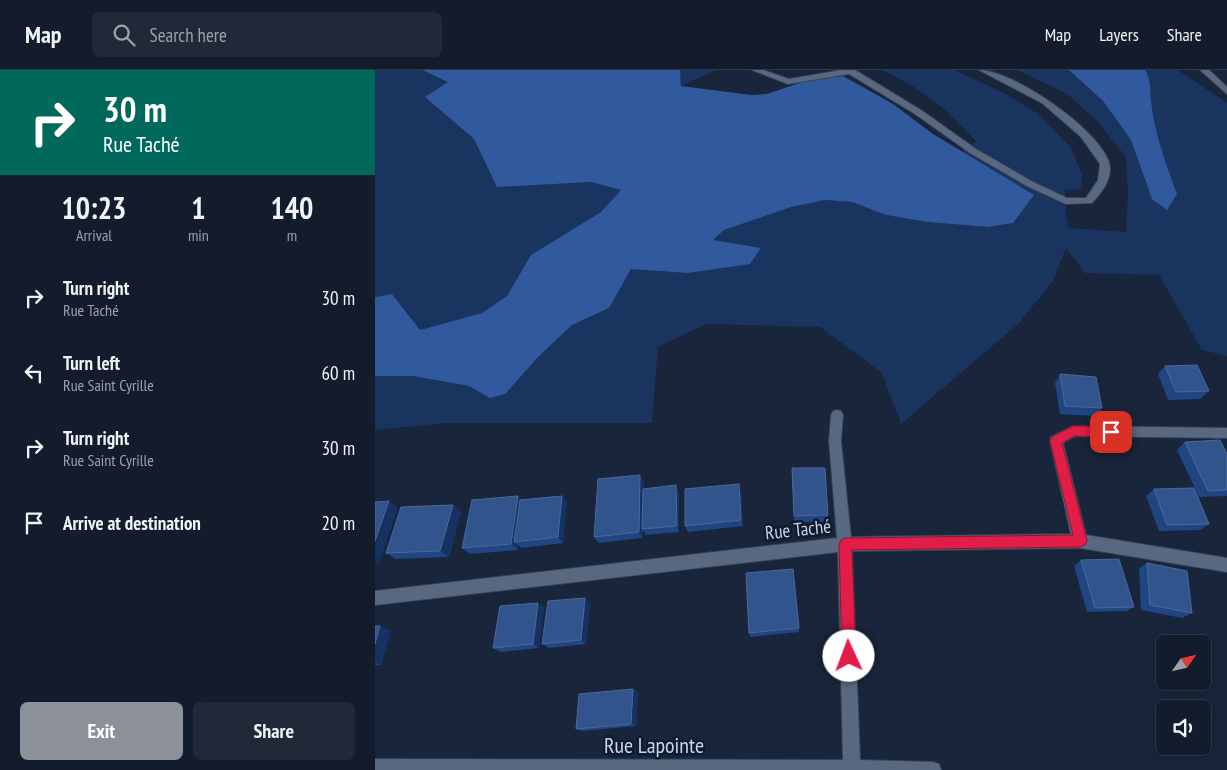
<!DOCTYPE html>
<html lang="en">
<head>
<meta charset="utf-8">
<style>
  :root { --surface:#121c2c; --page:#1f2938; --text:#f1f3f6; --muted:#9ca1a9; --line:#313a48; --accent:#8c9099 }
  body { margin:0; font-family:"PT Sans Narrow",sans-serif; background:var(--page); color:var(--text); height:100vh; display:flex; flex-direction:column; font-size:19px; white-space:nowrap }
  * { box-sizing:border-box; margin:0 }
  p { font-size:16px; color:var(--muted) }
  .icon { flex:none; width:28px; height:28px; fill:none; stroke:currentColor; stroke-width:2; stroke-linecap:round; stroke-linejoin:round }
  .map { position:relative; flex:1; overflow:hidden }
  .side { display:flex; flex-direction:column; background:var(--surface); width:375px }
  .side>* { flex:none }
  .guide { background:#00695c; color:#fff; overflow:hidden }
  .needle { width:32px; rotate:56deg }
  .controls { position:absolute; left:781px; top:565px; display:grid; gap:10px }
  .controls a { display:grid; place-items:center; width:55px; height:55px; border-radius:8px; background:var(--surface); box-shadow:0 2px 8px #0003,0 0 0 1px var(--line); font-size:25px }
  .pin { position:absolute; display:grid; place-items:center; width:42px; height:42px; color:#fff; margin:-21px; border-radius:10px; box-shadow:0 2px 8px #0006 }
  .me { position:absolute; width:55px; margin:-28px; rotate:358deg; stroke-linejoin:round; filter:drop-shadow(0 0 4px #0008) }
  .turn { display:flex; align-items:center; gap:18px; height:105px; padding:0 20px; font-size:22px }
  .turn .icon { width:65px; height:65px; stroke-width:2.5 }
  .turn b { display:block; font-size:35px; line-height:42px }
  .eta { display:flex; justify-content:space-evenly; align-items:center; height:85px; text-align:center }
  .eta b { font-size:30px; font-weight:600; line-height:35px }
  .cta { display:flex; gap:10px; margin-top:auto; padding:10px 20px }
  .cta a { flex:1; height:58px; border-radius:8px; background:var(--accent); color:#fff; font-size:20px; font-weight:600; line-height:58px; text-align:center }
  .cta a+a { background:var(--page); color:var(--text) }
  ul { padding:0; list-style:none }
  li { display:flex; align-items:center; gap:15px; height:75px; padding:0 20px }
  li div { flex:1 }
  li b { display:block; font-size:19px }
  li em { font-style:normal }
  header { display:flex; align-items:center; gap:30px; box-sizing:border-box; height:70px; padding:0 25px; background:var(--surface); border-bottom:1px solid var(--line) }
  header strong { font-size:24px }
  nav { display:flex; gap:28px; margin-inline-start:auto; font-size:18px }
  .search { width:350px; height:45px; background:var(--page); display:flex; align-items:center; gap:12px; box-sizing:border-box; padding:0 18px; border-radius:8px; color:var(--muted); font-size:19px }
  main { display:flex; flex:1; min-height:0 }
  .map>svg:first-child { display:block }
  .green { fill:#1a3460 }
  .forest { fill:#315a9e }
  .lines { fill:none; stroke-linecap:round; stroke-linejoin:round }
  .minor-casing { stroke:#384153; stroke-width:2 }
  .minor { fill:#596881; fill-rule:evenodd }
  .wall { fill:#204583 }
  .shaded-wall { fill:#153262 }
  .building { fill:#32548d; stroke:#4a689b }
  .route { fill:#e11d48; stroke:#92132f }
  .labels { text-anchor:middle; stroke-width:5; stroke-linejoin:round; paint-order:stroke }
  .street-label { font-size:19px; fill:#cbd4e2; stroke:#0f1b30 }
  .near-street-label { font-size:22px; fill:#cbd4e2; stroke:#0f1b30 }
</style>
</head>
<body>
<header>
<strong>Map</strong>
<div class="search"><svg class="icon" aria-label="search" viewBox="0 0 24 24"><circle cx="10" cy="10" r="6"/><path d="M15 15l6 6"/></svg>Search here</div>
<nav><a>Map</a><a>Layers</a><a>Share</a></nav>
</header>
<main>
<section class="side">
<div class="guide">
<div class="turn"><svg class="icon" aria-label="right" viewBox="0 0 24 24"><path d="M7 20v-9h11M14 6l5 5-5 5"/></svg><div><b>30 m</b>Rue Taché</div></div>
</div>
<div class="eta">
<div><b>10:23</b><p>Arrival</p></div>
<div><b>1</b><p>min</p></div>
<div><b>140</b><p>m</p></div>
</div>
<ul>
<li><svg class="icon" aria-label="right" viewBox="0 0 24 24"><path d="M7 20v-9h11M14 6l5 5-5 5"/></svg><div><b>Turn right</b><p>Rue Taché</p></div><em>30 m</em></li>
<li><svg class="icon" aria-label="left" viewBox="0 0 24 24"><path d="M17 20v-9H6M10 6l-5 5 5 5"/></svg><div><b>Turn left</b><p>Rue Saint Cyrille</p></div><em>60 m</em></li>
<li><svg class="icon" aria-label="right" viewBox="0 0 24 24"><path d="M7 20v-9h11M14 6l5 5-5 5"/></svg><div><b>Turn right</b><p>Rue Saint Cyrille</p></div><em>30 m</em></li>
<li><svg class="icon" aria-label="arrive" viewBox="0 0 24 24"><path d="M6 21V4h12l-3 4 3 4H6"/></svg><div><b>Arrive at destination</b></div><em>20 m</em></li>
</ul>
<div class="cta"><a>Exit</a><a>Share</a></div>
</section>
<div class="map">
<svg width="852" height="700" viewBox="0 0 852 700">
  <rect width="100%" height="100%" fill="#18253a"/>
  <g class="green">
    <path d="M0,0h47l26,12 -22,15 48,42 24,48 93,-5 30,8 -20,22 -70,43 -24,41 -25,17 -62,17 -28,-36 -17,3z"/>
    <path d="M305,0h36l-35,16z"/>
    <path d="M507,0h72l48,22 35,21 34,35 11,27 -1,14 -16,1 1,26 3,12 57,4 2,-38 -2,-37 -28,-35 -31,-28 -50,-24h52l34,31 28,39 21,59 25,-5c-11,-31 -23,-61 -26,-94 -1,-10 0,-22 -6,-30h33l49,33v253l-25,-6 -43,-75 -74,-2 -19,-25 -13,33 -35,43 -117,100 -19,-51 -62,-46 -114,-3 -48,23 -6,76h-207l-70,7v-54h38l56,10 21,12 82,-73 37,-17 22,-39 56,4 25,-32 12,-11 67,-23 34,-7 27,2 34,13 42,7 60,5 25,-4 20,-28 -71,-43 14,-11 -33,-33 -32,-23z"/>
  </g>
  <g class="forest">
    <path d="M47,0h258l1,16 70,9 16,-1 44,-15 32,-3 50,28 40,30 101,61 -21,28 -25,4 -60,-5 -42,-7 -34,-13 -27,-2 -34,7 -67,23 -11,10 48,8 -11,16 -63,9 -56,-4 -22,39 -37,17 -34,32 -33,37 -15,4 -21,-12 -56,-10h-38v-79l17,-3 28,36 62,-17 25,-17 24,-41 70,-43 20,-22 -30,-8 -94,5 -23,-48 -49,-42 23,-15z"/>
    <path d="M694,0h76c6,8 5,20 6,30 3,33 15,63 26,94l-10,16 -15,-11 -21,-59 -28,-39z"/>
  </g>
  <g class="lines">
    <g class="minor-casing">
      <g id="minor">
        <path d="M377,0h11l26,9 53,-9h13l66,40 55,39 57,33 34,16h19l12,-18 2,-16 -19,-27 -39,-34 -63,-33c34,0 119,59 130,92 5,16 -8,31 -17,41l-26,1 -39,-18 -57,-33 -55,-39 -66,-40 -61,10z"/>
        <path d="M825,0h9l18,17v7z"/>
        <path d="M462,340l4,1 2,4 -2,26 10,96 220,-3 -21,-93 1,-4 22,-11 154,2v10l-152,-2 -12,7 23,92 141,23v14l-147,-24 -228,3 8,209 73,2 6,2 2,6h-566v-11l468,1 -5,-208 -463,53v-14l462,-53 -8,-97 2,-26 2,-4z"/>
      </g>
    </g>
    <use href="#minor" class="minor"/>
  </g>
  <g class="wall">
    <path d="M790,296l44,25 -9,8 -32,1 -10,-26z"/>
    <path d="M685,304l42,34 -6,8 -36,-2 -5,-31z"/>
    <path d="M810,372l42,12v42l-28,1 -22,-47z"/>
    <path d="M417,398l36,47v7h-34z"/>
    <path d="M269,412l-1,7 36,3v40l-33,3 -3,-5 -1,8 -43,5 -5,-6z"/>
    <path d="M779,419l55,35 -9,6 -41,1 -13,-35z"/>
    <path d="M366,421l2,35 -55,6 -3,-6z"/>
    <path d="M187,426l5,6 -4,41 -42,5 -3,-3v5l-48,4 -8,-6 60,-48z"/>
    <path d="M78,435l8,7 -12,45 -53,2 -10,-6z"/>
    <path d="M706,490l53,47 -8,4 -39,1 -13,-46z"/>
    <path d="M772,493l45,50 -10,5 -41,-8 -2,-42z"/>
    <path d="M163,533l6,5 -5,40 -38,4 -8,-4z"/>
    <path d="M215,533l-4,41 -37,4 -7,-4z"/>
    <path d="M0,556l16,4 -10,35h-6z"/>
    <path d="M424,558v4l-49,5 -1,-4z"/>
    <path d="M258,619l5,3 -2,34 -54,5 -6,-2z"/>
  </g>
  <g class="shaded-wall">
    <path d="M265,405l4,7 -2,56 -3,-6z"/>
    <path d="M364,414l2,7 2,35 -2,-6z"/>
    <path d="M301,415l3,7v40l-2,-6z"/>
    <path d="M143,426l7,7 -11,39 4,3v5l-7,-6z"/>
    <path d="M187,426l5,6 -4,41 -5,-6z"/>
    <path d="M14,431l9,7 -19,56 -4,-3v-20z"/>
    <path d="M78,435l8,7 -12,45 -9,-6z"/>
    <path d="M210,528l5,5 -4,41 -5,-4z"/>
    <path d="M163,533l6,5 -5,40 -6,-4z"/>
    <path d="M5,556l11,4 -10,35 -6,-2v-19z"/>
    <path d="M258,619l5,3 -2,34 -5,-2z"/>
  </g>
  <g class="building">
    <path d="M822,295l12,26 -33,1 -11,-26z"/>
    <path d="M685,304l36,3 6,31 -37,-2z"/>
    <path d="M845,370l7,14v36l-19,1 -23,-49z"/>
    <path d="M417,398h33l3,47 -34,1z"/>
    <path d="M265,405l-1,57 -45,5 4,-58z"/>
    <path d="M364,414l2,36 -56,6v-37z"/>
    <path d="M301,415l1,41 -35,3 1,-40z"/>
    <path d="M819,418l15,36 -42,1 -13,-36z"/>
    <path d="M143,426l-7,48 -49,4 10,-48z"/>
    <path d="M187,426l-4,41 -44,5 6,-42z"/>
    <path d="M14,431l-14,40v-39z"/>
    <path d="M78,435l-13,46 -54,2 15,-46z"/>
    <path d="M744,489l15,48 -39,1 -14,-48z"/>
    <path d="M772,493l40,8 5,42 -42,-8z"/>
    <path d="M418,499l6,59 -50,5 -3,-60z"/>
    <path d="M210,528l-4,42 -39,4 6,-43z"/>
    <path d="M163,533l-5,41 -40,4 7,-42z"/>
    <path d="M0,556h5l-5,18z"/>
    <path d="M258,619l-2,35 -55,5 3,-35z"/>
  </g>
  <path class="route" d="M698,356l38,1 4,1 2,4 -2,3 -4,2 -37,-1 -12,7 25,98 -2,4 -5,2 -228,3 4,106 -2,5 -5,2 -5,-2 -2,-5 -3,-112 2,-4 4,-2 228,-3 -23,-94 2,-4z"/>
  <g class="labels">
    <g class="street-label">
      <text transform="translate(423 459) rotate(-6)" y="7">Rue Taché</text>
    </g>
    <g class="near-street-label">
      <text x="279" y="683">Rue Lapointe</text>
    </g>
  </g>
</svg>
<div class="controls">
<a><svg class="needle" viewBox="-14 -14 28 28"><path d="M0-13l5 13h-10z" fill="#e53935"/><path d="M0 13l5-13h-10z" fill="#9ca1a9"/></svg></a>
<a><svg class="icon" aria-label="sound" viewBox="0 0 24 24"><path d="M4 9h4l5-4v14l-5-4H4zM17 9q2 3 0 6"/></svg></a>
</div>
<div class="pin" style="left:736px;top:362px;background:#d93025"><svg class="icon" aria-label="arrive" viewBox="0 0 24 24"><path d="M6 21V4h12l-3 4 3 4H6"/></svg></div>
<svg class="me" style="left:474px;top:586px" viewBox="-20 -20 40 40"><circle r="19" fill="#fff"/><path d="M0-13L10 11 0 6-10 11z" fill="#e11d48"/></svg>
</div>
</main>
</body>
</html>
